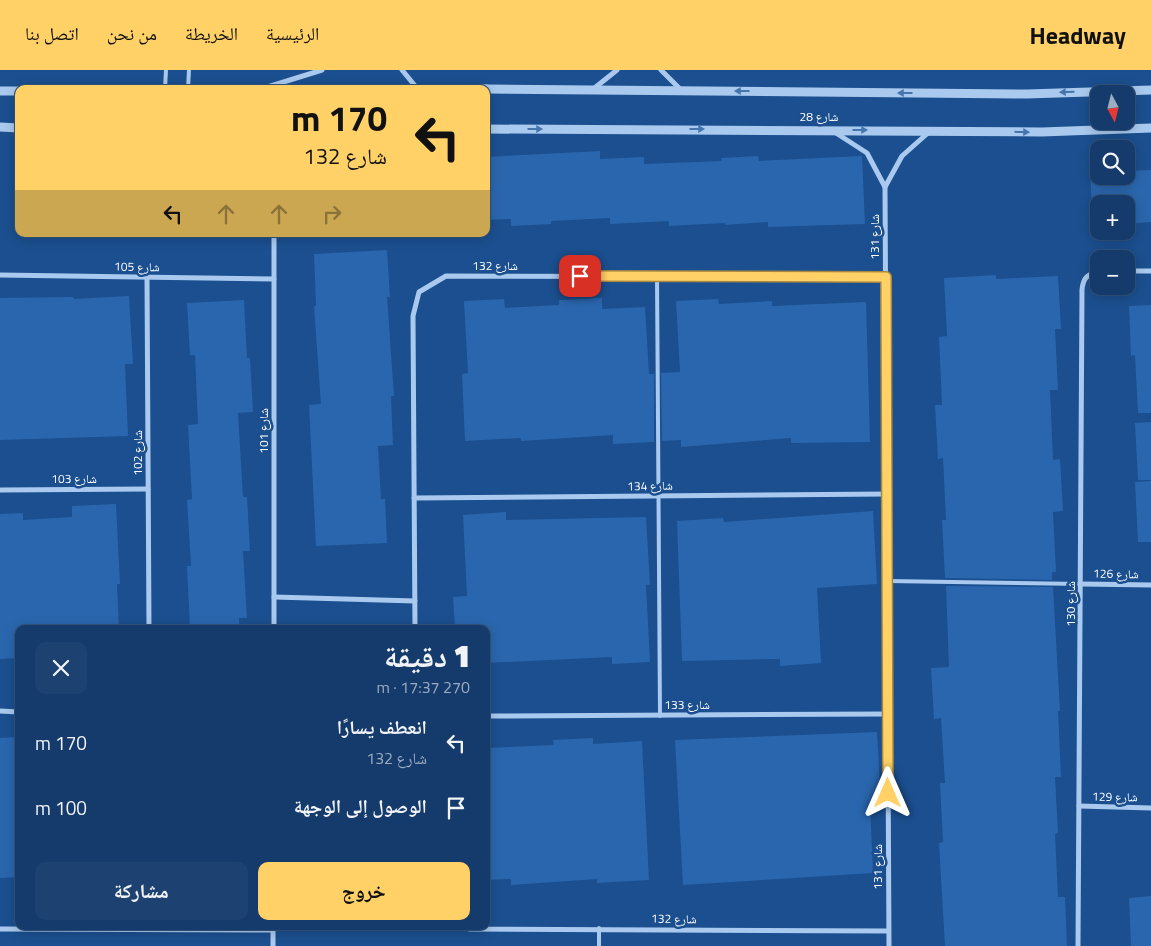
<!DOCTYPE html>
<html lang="ar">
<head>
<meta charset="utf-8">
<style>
  :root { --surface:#143b6b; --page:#1d4271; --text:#f1f3f6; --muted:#9dadc1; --line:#33557e; --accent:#ffd166 }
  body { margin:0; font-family:"Titillium Web","Noto Naskh Arabic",sans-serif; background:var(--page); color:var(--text); direction:rtl; height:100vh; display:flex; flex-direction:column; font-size:19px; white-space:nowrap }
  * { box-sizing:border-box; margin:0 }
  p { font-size:16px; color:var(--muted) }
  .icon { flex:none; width:28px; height:28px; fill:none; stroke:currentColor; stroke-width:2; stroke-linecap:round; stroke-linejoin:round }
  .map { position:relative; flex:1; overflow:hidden; direction:ltr }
  .drawer { position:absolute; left:15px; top:555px; width:475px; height:305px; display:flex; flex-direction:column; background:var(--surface); border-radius:10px; box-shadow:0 2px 12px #0003,0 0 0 1px var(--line); direction:rtl }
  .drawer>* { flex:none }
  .hud { position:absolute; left:15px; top:15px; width:475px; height:152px; border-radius:10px; box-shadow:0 2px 12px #0003,0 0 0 1px var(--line); direction:rtl; background:#ffd166; color:#111; overflow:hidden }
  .needle { width:32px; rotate:173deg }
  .controls { position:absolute; left:1090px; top:15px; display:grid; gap:10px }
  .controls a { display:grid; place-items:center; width:45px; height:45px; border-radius:10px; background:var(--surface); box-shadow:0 2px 12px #0003,0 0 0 1px var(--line); font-size:25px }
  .pin { position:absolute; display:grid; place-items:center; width:42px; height:42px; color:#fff; margin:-21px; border-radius:10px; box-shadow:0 2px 8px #0006 }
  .me { position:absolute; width:55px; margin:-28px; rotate:0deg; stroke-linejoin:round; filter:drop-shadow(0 0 4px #0008) }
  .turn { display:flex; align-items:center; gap:18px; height:105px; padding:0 20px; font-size:22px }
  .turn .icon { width:65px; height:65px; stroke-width:2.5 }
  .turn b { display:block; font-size:35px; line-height:42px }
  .lanes { display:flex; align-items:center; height:48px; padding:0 20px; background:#0003; justify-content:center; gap:25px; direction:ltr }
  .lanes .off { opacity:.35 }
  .round { display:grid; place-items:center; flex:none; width:52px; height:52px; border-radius:10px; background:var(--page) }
  .summary { display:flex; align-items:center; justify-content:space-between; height:85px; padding:0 20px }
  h1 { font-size:30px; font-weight:800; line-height:38px }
  .primary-button { display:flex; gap:10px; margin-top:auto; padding:10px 20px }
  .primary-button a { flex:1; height:58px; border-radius:10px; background:var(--accent); color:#111; font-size:20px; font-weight:800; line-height:58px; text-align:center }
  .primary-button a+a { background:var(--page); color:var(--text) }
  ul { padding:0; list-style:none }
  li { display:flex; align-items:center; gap:15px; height:65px; padding:0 20px }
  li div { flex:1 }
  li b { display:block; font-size:19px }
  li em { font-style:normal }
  header { display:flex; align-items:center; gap:30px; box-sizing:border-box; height:70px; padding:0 25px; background:var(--accent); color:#111 }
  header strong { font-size:24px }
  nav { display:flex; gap:28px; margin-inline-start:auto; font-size:18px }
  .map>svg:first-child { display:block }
  .building { fill:#2a66ad }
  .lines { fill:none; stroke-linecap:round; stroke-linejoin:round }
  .service { stroke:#a9c9ee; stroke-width:4 }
  .minor { stroke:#a9c9ee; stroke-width:5 }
  .tertiary { stroke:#a9c9ee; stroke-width:9 }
  .oneway { fill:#4674ac }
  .route-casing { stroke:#a68842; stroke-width:12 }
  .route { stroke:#ffd166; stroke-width:9 }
  .labels { text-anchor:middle; stroke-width:5; stroke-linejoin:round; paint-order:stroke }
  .street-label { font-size:12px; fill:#fff; stroke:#1b4f8f }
</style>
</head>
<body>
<header>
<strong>Headway</strong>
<nav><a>الرئيسية</a><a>الخريطة</a><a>من نحن</a><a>اتصل بنا</a></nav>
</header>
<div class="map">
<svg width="1151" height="876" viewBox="0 0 1151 876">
  <rect width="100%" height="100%" fill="#1b4f8f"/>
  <g class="building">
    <path d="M600,81v8l44,-2v7l78,-3 -1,-3 37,-2 1,5 103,-5 3,68 -97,3v-5l-43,3v-2l-56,3v-5l-59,3v-6l-59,3v3l-40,2v-7l-25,1v-63z"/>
    <path d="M1151,100v52l-25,2v-20h-27v21h-6l-3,-52h9v3h27v-5z"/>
    <path d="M387,180l3,47h-3l7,99h-3l2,49 -15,1 3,53h4l2,44 -71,3 -7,-141 12,-1 -7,-98h2l-2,-52z"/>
    <path d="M996,205v4l62,-3 3,53h-6l3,61h-8l3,70 7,-1 3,52 -10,1 3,60h-4v8l-107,-2 -3,-58h4l-3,-62 -5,1 -3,-54h7l-3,-68 8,-1 -3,-58z"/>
    <path d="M129,226l4,68h-8l3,72 -128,4v-142l73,-1 1,2z"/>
    <path d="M602,228v11l43,-2 4,67h5v68l-41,2v-9l-92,6v-3l-56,3 -3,-67 6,-1 -4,-72 40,-2 1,9 54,-3v-5z"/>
    <path d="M718,229l1,5 53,-3v5l94,-4 4,140 -79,1v-5l-110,9v-7l-19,1 -1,-68 19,-1 -4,-71z"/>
    <path d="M244,230l3,58h3l3,54 -15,1 5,84h4l3,54h-7l4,67h-8v11h-49l-3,-63h4l-4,-66 5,-1 -4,-74 10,-1 -3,-69h-5l-3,-52z"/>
    <path d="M1151,235v108h-13l-3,-58 -4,1 -2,-50z"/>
    <path d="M1151,352v58h-13l-3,-57z"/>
    <path d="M1151,411v61h-13l-3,-60z"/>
    <path d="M116,434l4,80h-3l2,45h-100v29l-19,1v-145l23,-1v7l49,-3v-11z"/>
    <path d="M873,441l4,73 -60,4 4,75 -41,3v-7l-98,2 -5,-140 46,-3 1,4z"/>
    <path d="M506,442v8l140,-3 4,68h-4l4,77 -38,2v-7l-126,6v-34h-31l-2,-32 14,-1 -4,-81z"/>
    <path d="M946,516l107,1 7,124h-2l3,66h-6l3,56 -3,1 3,63h7l2,49h-122l-6,-103 4,-1 -3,-59h5l-4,-65 -7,1 -3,-51 18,-1z"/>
    <path d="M877,662l4,70 -11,1 3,70 -190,12 -8,-145z"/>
    <path d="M16,667l3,140 -19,1v-140z"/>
    <path d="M593,668v6l49,-3 7,139 -52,3v-4l-86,6v-6l-25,1v-132l68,-3 -1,-5z"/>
    <path d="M1151,826v50h-20l-2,-48z"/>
  </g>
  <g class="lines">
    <g class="service">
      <path d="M165,19l1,-19"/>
      <path d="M188,19l1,-19"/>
      <path d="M657,206l3,440"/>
      <path d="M887,511l195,3"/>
      <path d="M599,858v18"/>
    </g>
    <g class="minor">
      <path d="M402,0l14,17"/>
      <path d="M661,0l20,20"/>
      <path d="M261,19l61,-19"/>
      <path d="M592,20l25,-20"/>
      <path d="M836,63l31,20 18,34"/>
      <path d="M274,164v395"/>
      <path d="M1126,201h25"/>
      <path d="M0,205l274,4"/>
      <path d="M147,207l2,352"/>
      <path d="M0,420l148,-1"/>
      <path d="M414,428l473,-4"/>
      <path d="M1082,514l69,1"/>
      <path d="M274,527l141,4"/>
      <path d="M415,559l-2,-313 6,-24 27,-16 440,1"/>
      <path d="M0,641l19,1"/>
      <path d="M486,646l401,-2"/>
      <path d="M1079,736l72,2"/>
      <path d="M459,856l11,3 418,2"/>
      <path d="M0,859l273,1"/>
      <path d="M273,876v-19"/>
      <path d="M889,876l-4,-759 17,-31 27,-24"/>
      <path d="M1078,876l4,-656c1,-12 5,-16 17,-18"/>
    </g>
    <g class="tertiary">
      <path d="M375,19h111"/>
      <path d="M486,19l541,5 124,-4"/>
      <path d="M0,21h19"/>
      <path d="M0,57l19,1"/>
      <path d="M486,59l556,3 109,-4"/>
    </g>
  </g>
  <defs><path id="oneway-solid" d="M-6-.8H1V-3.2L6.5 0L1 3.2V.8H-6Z" transform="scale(1.25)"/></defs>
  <g class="oneway">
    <use href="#oneway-solid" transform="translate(742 21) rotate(180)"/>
    <use href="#oneway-solid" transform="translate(1067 22) rotate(178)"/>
    <use href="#oneway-solid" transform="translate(905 23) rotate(-180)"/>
    <use href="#oneway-solid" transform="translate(535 59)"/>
    <use href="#oneway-solid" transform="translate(697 59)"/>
    <use href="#oneway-solid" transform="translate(860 60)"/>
    <use href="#oneway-solid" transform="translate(1022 62) rotate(1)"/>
  </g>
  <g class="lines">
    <g class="route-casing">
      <path id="route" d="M580,206l306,1 2,516"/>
    </g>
    <use href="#route" class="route"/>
  </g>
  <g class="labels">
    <g class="street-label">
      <text x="819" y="51">شارع 28</text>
      <text transform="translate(875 167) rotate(-90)" y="4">شارع 131</text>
      <text x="495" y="200">شارع 132</text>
      <text transform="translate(137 197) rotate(1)" y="4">شارع 105</text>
      <text transform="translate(264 361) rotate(-90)" y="4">شارع 101</text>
      <text transform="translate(138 383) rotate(-90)" y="4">شارع 102</text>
      <text x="74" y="413">شارع 103</text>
      <text transform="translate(650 416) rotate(-1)" y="4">شارع 134</text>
      <text transform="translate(1116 504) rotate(1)" y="4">شارع 126</text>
      <text transform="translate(1071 534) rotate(-90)" y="4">شارع 130</text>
      <text x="687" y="639">شارع 133</text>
      <text transform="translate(1115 727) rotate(1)" y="4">شارع 129</text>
      <text transform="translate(878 797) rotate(-90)" y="4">شارع 131</text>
      <text transform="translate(674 849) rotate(1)" y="4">شارع 132</text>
    </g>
  </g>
</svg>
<div class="controls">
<a><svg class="needle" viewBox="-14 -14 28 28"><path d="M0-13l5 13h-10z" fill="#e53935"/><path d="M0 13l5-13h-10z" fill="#9dadc1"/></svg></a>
<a><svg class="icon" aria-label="search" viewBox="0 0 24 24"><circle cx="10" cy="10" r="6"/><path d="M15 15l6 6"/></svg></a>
<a>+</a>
<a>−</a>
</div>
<div class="pin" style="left:580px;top:206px;background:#d93025"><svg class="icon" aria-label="arrive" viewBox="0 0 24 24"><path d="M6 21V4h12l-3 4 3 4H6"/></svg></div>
<svg class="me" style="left:888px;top:723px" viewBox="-20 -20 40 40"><path d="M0-17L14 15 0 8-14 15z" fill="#ffd166" stroke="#fff" stroke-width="4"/></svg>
<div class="hud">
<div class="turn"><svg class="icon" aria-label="left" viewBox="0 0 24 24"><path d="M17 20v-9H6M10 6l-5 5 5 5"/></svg><div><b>170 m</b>شارع 132</div></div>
<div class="lanes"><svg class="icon" aria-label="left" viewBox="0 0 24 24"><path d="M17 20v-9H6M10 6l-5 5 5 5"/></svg><svg class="icon off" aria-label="ahead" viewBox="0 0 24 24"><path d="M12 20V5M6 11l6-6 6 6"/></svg><svg class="icon off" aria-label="ahead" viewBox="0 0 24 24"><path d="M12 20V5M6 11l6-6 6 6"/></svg><svg class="icon off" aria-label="right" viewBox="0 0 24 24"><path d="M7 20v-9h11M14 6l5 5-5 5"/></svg></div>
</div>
<section class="drawer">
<div class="summary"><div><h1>1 دقيقة</h1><p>270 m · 17:37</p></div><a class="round"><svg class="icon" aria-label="close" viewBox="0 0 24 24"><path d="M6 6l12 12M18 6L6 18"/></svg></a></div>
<ul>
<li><svg class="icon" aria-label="left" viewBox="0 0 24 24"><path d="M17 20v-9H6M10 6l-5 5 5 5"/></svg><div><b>انعطف يسارًا</b><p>شارع 132</p></div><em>170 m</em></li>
<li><svg class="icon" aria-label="arrive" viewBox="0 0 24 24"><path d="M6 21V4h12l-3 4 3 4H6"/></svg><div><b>الوصول إلى الوجهة</b></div><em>100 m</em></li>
</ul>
<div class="primary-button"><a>خروج</a><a>مشاركة</a></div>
</section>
</div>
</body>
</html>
